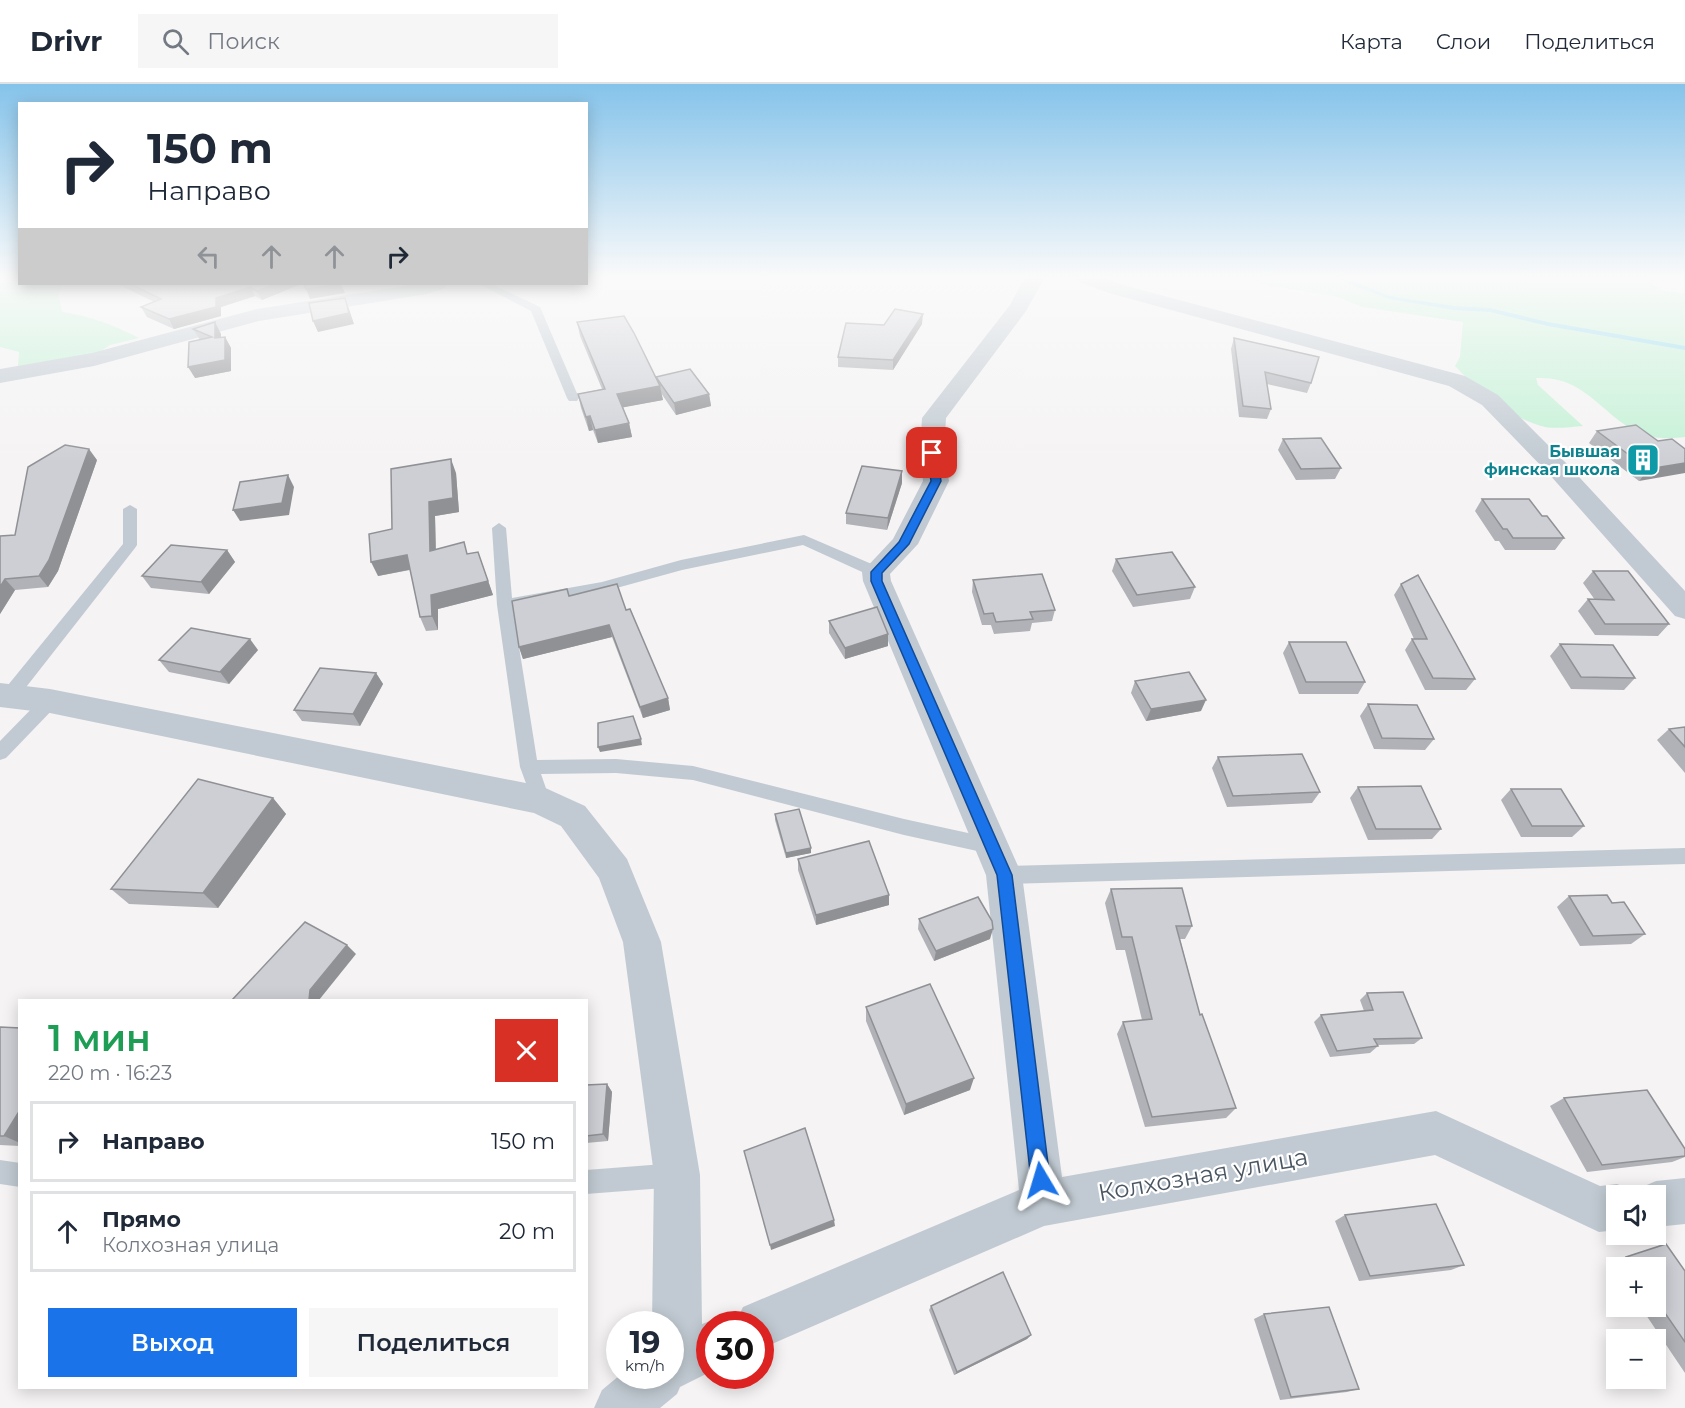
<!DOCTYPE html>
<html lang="ru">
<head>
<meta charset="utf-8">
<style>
  :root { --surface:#fff; --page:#f6f6f7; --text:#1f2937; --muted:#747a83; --line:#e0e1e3; --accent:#1a73e8 }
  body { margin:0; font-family:Montserrat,sans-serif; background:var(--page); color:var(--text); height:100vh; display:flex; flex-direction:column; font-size:22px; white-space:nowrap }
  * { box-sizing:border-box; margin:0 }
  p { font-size:20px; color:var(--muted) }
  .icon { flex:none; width:33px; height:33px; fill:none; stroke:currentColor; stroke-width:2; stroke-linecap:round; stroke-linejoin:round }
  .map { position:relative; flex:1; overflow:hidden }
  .sheet { position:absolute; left:18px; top:915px; width:570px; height:390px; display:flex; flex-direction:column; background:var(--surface); border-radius:0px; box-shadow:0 3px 15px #0003 }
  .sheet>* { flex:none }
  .guide { position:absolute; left:18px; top:18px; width:570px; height:183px; border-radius:0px; box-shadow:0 3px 15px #0003; background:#fff; color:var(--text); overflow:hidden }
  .controls { position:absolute; left:1606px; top:1101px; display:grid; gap:12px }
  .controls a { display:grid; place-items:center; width:60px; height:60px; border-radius:0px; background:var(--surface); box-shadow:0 3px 15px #0003; font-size:30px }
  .speed { position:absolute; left:606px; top:1227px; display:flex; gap:12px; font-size:30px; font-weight:700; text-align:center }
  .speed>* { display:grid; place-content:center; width:78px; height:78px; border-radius:50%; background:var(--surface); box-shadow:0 3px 15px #0003; line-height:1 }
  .speed small { font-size:15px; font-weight:400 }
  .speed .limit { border:9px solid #d22; background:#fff; color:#111 }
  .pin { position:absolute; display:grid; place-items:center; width:51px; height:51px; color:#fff; margin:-26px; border-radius:12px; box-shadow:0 3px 9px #0006 }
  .me { position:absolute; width:66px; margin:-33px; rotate:353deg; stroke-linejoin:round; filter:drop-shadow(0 0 4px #0008) }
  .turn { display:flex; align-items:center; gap:21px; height:126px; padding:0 30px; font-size:27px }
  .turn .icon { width:78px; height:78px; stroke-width:2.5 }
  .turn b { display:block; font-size:42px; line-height:51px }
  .lanes { display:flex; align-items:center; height:57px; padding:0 30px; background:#0003; justify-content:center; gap:30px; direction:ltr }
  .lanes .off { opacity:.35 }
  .round { display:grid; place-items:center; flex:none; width:63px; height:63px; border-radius:0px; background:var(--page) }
  .summary { display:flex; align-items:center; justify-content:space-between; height:102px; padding:0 30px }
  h1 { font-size:36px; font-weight:600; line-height:45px; color:#1e9e55 }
  .action { display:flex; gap:12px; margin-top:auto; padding:12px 30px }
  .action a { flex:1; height:69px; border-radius:0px; background:var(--accent); color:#fff; font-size:24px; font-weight:600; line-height:69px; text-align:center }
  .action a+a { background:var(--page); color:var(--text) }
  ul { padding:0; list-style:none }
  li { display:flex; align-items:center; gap:18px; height:81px; margin:0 12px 9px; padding:0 18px; border:3px solid var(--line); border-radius:0px }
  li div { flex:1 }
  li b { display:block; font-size:22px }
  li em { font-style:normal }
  header { display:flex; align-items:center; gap:36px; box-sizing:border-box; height:84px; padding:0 30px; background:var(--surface); border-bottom:2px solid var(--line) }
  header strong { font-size:28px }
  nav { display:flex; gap:33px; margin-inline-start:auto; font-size:21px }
  .search { width:420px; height:54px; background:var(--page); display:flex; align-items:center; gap:15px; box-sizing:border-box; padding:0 21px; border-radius:0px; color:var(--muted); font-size:22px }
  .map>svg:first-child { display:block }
  .green { fill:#c3f1d5 }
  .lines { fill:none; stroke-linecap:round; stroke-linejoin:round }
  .stream { fill:#90daee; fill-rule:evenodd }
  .service { fill:#c1cad2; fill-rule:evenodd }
  .minor { fill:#c1cad2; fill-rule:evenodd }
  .tertiary { fill:#c1cad2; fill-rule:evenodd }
  .wall { fill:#b0b2b7 }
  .shaded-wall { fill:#909195 }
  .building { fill:#cdcfd5; stroke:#909195; stroke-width:1.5 }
  .route { fill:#1a73e8; stroke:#114b97; stroke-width:1.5 }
  .labels { text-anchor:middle; stroke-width:4.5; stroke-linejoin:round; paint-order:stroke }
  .far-culture-label { font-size:16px; font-weight:bold; fill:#0d838f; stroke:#fff; text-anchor:end }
  .near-street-label { font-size:24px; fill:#4a5661; stroke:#fff }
</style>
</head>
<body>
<header>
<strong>Drivr</strong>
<div class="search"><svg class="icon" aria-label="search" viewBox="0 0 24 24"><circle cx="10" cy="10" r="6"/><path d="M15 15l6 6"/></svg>Поиск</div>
<nav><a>Карта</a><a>Слои</a><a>Поделиться</a></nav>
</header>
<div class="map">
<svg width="1685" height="1324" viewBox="0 0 1685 1324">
  <rect width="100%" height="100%" fill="#f5f3f3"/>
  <g class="green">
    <path d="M0,193h19l1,7h42l-3,11 3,17c29,4 51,13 77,26l-29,7 -15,10 -77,11 1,-14 -19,-5z"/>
    <path d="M1253,193h390l20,14 22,2v144c-10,1 -22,2 -32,0 -47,-10 -61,-62 -117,-59l2,7 45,41c-12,1 -27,3 -38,1 -34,-8 -66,-36 -90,-61l5,-9 3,-35 -101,-15 -25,-10 -76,-13z"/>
  </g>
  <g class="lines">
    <path class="stream" d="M1342,195h4l44,17 64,10 36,2 58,14 137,24v4l-137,-24 -58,-14 -36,-2 -65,-11 -47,-18z"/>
    <g class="service">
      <path d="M479,200h13l48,23 39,91 -2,3h-8l-2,-3 -36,-87z"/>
      <path d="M130,421l7,4v36l-2,3 -119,152 -6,1 -6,-1 -3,-5 3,-5 119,-146v-35z"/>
      <path d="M499,439l7,5 6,70 90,-16 79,-22 123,-25 77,33 3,4 -3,4h-10l-68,-31 -121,25 -80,22 -89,17 24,151 79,-1 77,7 211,53 87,19 7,2 3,6 -3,6 -7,2 -87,-19 -211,-55 -77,-7 -75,1 9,26 -2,5 -7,3 -7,-3 -14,-38 -23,-162 -5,-77z"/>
      <path d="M50,611l6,1 3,5 -3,5 -50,52 -6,2v-19l44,-45z"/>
      <path d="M1685,764v16l-681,20 -7,-3 -3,-6 3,-6 7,-3z"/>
      <path d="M0,1076l20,3v24l-20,-3z"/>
      <path d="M677,1079l9,3 3,9 -3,9 -9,3 -91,7v-24z"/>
    </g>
    <g class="minor">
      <path d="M1025,193h20l-19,34 -80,107 -2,35 5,28 -31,63 -28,30 1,7 131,294 40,302 374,-66 164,75 17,-2 16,7 2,5h-18v34l-18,2 -164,-77 -391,71 -284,123v-25h-25l8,-17 276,-117 -33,-315 -123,-294 -1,-9 31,-33 30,-58 -3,-28 2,-35 88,-113z"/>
      <path d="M418,200h30l-3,4 -18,6 -168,27 -165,45 -94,17v-14l92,-16 165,-44z"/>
      <path d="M0,599l50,6 491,97 44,20 42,53 34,83 39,233 2,149 8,-3 9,3h-9v48l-30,15 -3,7 -17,14h-66l8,-18 18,-15 50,1v-52h-18l2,-149 -31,-233 -24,-64 -38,-52 -27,-13 -484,-100 -50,-6z"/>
      <path d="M1685,1094v46l-29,3v-31h-19l3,-8 16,-7z"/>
    </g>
    <path class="tertiary" d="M1074,193h29l20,8 342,91 33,19 69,69 118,127v28l-10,-3 -126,-142 -67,-69 -33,-19 -340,-93 -32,-12z"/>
  </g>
  <g class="wall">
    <path d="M118,200h183l-39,16 -7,-4 -34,11v9l-47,13 -27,-12 -6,-10 13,-5z"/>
    <path d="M577,238l80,57 -1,-2 53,17 2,12 -35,9 -15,-22 2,7 -40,7 6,16 3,14 -34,6 -5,-13 -4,1 -8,-23 -3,-14 24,-5 -22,-53z"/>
    <path d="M922,240l-29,46 -55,-3v-10l46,-32z"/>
    <path d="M193,245l28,5v3h4l6,11v23l-36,7 5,-38z"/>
    <path d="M1234,254l77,45 -4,10 -40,-9 4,25 -4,10 -28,-2 -8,-68z"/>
    <path d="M1597,347l61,10 14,-2 -33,42 -50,-38z"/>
    <path d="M1283,355l58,29 -6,11 -39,1 -18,-30z"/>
    <path d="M97,376l-39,111 -10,16 -33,3 -15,24v-78l15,-1z"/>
    <path d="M902,387v12l-15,47 -41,-6v-11z"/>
    <path d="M456,389l3,39 -24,4 1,33 33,5 14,12 10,29 -55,14v21l-12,1 -6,-14 -10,-47 -32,6 14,-47z"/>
    <path d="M1482,415l60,17 22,22 -9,12h-50l-6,-9h-4l-20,-30z"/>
    <path d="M227,466l8,12 -26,32 -58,-6 -9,-12z"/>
    <path d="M1116,475l79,28 -5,12 -57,8 -21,-36z"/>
    <path d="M1593,487l76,53 -11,12 -63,-1 -17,-24 10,-12 7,1 -12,-17z"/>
    <path d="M973,496l82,30 -3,11 -20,2 -2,8 -36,3 -3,-9h-9l-10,-33z"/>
    <path d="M1401,500l74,95 -9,11h-41l-20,-40 7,-11h2l-20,-44z"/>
    <path d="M569,512l57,14 42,88 2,12 -27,8 -31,-81 -89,22 -4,-12z"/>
    <path d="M829,537l59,13v12l-43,13 -16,-26z"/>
    <path d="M1289,558l76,40 -7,12h-59l-16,-41z"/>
    <path d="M1560,560l75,34 -11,12 -53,-1 -21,-33z"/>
    <path d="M258,566l-29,34 -60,-12 -10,-12z"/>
    <path d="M376,589l7,11 -23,42 -58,-5 -8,-11z"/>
    <path d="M1135,597l66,30 -55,10 -15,-28z"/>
    <path d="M1368,620l66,35 -9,11 -51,-1 -14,-33z"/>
    <path d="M1685,643v46l-28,-33 12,-11z"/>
    <path d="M1218,673l102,35 -8,11 -85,4 -15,-39z"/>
    <path d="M1358,703l83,42 -9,10 -64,1 -18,-42z"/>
    <path d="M1511,705l73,37 -12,11h-51l-20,-37z"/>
    <path d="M273,714l13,16 -68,94 -89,-4 -18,-15z"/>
    <path d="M775,730l36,39 -25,5 -11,-38z"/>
    <path d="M798,775l91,36v10l-73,20 -18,-55z"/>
    <path d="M1111,805l81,37 -7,13h-5l20,76 36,93 -10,10 -81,9 -28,-93 6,-12 19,-2 -17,-70h-9l-11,-47z"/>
    <path d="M1569,812l43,7 33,31 -14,10 -51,2 -23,-39z"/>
    <path d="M919,835l71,20 -56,22 -16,-32z"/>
    <path d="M1367,909l55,45 -8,6 -37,1 1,1 -8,7 -40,4 -16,-35 7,-7 43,-4 -4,-11z"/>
    <path d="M866,923l104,83 -66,25 -38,-94z"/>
    <path d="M0,943l20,1v118l-20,-1z"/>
    <path d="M607,1000l5,8 -4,49 -22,2v-58z"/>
    <path d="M1564,1014l121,51v8l-13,5 -85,10 -37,-66z"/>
    <path d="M1345,1131l119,50 -13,5 -92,11 -24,-60z"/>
    <path d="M1666,1160l19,27v102l-45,-67h16v-38h-39v5l-7,-10z"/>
    <path d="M931,1222l100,29 -4,4 -73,36 -25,-65z"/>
    <path d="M1264,1230l95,75 -12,3 -67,8 -26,-81z"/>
  </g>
  <g class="shaded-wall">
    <path d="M275,200h26l-39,16 -5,-9z"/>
    <path d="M341,200l4,9 -35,6 -4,-10z"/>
    <path d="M250,203l5,9 -34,11v9l-47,13 -5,-10 47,-21z"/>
    <path d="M345,214l4,11 5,15 -36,8 -5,-11z"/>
    <path d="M923,230l-1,10 -29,46v-10z"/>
    <path d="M215,238l6,12v16l-6,-12z"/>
    <path d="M225,253l6,11v23l-36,7 -7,-11z"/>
    <path d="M660,302l3,14 -43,8 -3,-14z"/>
    <path d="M709,310l2,12 -35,9 -2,-12z"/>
    <path d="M590,332l3,14 -4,1 -3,-14z"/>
    <path d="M629,339l3,14 -34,6 -3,-13z"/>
    <path d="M89,365l8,11 -39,111 -10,16 -9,-11z"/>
    <path d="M451,375l5,14 3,39 -24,4 1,49 -6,-14 -1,-49z"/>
    <path d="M1685,379v10l-46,8 9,-12z"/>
    <path d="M902,387v12l-15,47 1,-12z"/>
    <path d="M288,391l6,12 -5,28 -49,6 -7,-11z"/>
    <path d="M227,466l8,12 -26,32 -8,-12z"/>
    <path d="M478,468l15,43 -55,14v21l-6,-14 -1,-21z"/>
    <path d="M407,471l6,14 -35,7 -7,-14z"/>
    <path d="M5,495l10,11 -15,24v-27z"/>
    <path d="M609,541l3,12 -89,22 -4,-12z"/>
    <path d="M888,550v12l-43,13v-11z"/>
    <path d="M250,555l8,11 -29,34 -9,-12z"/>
    <path d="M376,589l7,11 -23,42 -7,-12z"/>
    <path d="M668,614l2,12 -27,8 -3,-11z"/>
    <path d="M1206,616l-5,11 -55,10 5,-12z"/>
    <path d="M641,655l1,6 -42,7 -2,-5z"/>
    <path d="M273,714l13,16 -68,94 -15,-15z"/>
    <path d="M811,764v5l-25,5v-5z"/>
    <path d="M889,811v10l-73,20v-10z"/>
    <path d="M993,845l-3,10 -56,22 2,-10z"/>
    <path d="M347,861l9,9 -37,46h-10l1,-10z"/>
    <path d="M974,994l-4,12 -66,25 2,-11z"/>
    <path d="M607,1000l5,8 -4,49 -5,-7z"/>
    <path d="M20,1026v33l-16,-7z"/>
    <path d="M834,1136l1,6 -64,24 -1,-5z"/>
    <path d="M1031,1251l-4,4 -73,36 3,-3z"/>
  </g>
  <g class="building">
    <path d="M130,200h145l-18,7 -7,-4 -34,11v9l-47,12 -28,-12 20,-8z"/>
    <path d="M304,200h37l-35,5z"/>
    <path d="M345,214l4,15 -36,8 -4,-18z"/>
    <path d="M895,225l28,5 -30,46 -55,-3 8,-34 38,2z"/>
    <path d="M624,232l10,17 26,53 -43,8 12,29 -34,7 -5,-14 -4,1 -8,-23 27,-5 -28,-67z"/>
    <path d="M215,238v16l10,-1v23l-37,7 1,-25 23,-5 -19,-8z"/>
    <path d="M1234,254l85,19 -8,26 -46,-11 6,37 -28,-3z"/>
    <path d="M690,285l19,25 -35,9 -18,-26z"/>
    <path d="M1636,341l22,16 14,-2 13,10v14l-37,6 -51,-38z"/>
    <path d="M1321,354l20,30 -40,1 -18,-30z"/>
    <path d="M65,361l24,4 -40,111 -10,16 -34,3 -5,8v-51l15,-1 13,-68z"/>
    <path d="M451,375l2,39 -24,4 1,49 34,-9 3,12 11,-2 10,29 -57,14 1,21 -12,1 -13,-62 -36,7 -2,-28 23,-5 -1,-60z"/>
    <path d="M862,382l40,5 -14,47 -42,-5z"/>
    <path d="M288,391l-6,28 -49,7 7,-28z"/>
    <path d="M1482,415h47l13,17h5l17,22h-51l-6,-9h-4z"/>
    <path d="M171,461l56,5 -26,32 -59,-6z"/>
    <path d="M1172,468l23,35 -58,8 -21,-36z"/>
    <path d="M1593,487h35l41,53h-64l-17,-25 26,1z"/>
    <path d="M1042,490l13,36 -25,2 3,7 -37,3 -3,-9 -9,1 -11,-34z"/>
    <path d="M1418,491l57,104 -42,-1 -21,-39h15l-26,-55z"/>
    <path d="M617,500l9,26 4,-1 38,89 -28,9 -31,-82 -90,22 -7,-46 55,-12 2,7z"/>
    <path d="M877,523l11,27 -43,14 -16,-27z"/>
    <path d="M191,544l59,11 -30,33 -61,-12z"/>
    <path d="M1289,558h57l19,40h-59z"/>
    <path d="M1560,560l53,1 22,33 -54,-1z"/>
    <path d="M320,584l56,5 -23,41 -59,-4z"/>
    <path d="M1189,588l17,28 -55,9 -16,-28z"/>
    <path d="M1368,620l49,1 17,34 -52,-1z"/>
    <path d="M633,632l8,23 -43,8v-24z"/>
    <path d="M1685,643v20l-16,-18z"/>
    <path d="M1302,670l18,38 -87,4 -15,-39z"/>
    <path d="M198,695l75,19 -70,95 -92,-4z"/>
    <path d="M1421,702l20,43h-65l-18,-42z"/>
    <path d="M1511,705h50l23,37h-52z"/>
    <path d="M799,725l12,39 -25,5 -11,-39z"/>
    <path d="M869,757l20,54 -73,20 -18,-56z"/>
    <path d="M1182,804l10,38h-16l24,89 2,-1 34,94 -84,9 -29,-95 29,-3 -20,-82h-10l-11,-48z"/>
    <path d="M1607,811l5,8 12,-1 21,32 -52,2 -24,-40z"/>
    <path d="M978,813l14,24 1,8 -57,22 -17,-32z"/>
    <path d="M305,838l42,23 -37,45 -1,10h-77z"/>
    <path d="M930,900l44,94 -68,26 -40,-97z"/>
    <path d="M1403,908l19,46 -48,1 4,7 -41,5 -16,-36 52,-5 -6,-17z"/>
    <path d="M0,943l20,1v82l-16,26h-4z"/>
    <path d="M607,1000l-4,50 -17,2v-51z"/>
    <path d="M1647,1006l38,59v7l-83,9 -38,-67z"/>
    <path d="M805,1044l29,92 -64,25 -26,-94z"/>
    <path d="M1436,1120l28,61 -94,11 -25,-61z"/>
    <path d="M1666,1160l19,27v71l-29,-42v-32h-23l-7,-11z"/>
    <path d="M1003,1188l28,63 -74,37 -26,-66z"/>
    <path d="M1329,1223l30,82 -68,8 -27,-83z"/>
  </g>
  <linearGradient id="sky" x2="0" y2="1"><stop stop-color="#85c3ea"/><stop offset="0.51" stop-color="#fafafa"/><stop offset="1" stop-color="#fafafa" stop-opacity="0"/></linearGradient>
  <rect width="1685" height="379" fill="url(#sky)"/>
  <path class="route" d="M932,366l5,3 4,28 -32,63 -27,29v8l130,294 38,305 -3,7 -6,2 -7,-2 -3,-7 -34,-305 -126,-294v-9l28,-30 32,-61 -4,-28z"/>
  <defs>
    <g id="building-square" transform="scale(1.725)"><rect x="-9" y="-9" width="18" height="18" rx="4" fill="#0f9aa8" stroke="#fff"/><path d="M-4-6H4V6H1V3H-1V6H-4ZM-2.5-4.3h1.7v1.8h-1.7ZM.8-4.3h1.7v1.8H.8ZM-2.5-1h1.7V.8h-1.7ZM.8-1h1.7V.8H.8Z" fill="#fff"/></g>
  </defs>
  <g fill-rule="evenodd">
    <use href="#building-square" x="1643" y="376"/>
  </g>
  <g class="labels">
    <g class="far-culture-label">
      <text x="1620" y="373">Бывшая<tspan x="1620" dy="18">финская школа</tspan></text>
    </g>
    <g class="near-street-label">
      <text transform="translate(1203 1091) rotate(-10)" y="8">Колхозная улица</text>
    </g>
  </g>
</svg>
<div class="controls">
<a><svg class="icon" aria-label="sound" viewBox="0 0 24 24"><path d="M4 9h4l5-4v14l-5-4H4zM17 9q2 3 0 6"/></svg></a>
<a>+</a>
<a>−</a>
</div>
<div class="speed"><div>19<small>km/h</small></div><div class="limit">30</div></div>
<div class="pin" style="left:932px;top:369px;background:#d93025"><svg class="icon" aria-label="arrive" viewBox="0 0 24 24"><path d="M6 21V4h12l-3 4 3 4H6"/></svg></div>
<svg class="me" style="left:1041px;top:1096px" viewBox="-20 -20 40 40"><path d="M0-17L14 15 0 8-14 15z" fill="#1a73e8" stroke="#fff" stroke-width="4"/></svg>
<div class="guide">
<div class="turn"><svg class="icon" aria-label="right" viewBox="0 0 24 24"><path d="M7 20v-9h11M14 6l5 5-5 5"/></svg><div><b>150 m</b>Направо</div></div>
<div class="lanes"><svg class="icon off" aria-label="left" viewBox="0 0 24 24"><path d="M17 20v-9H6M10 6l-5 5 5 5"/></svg><svg class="icon off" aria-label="ahead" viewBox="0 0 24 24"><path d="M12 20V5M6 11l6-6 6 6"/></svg><svg class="icon off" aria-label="ahead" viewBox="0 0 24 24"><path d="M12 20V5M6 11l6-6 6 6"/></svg><svg class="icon" aria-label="right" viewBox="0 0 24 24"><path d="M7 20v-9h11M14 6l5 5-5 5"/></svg></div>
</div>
<section class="sheet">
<div class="summary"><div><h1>1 мин</h1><p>220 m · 16:23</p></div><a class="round" style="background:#d93025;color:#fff"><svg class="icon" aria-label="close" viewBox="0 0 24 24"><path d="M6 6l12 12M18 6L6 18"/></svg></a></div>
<ul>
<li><svg class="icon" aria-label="right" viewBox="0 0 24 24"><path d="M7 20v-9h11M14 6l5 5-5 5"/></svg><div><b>Направо</b></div><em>150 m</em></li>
<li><svg class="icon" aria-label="ahead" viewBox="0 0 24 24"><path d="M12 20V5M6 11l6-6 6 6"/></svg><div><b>Прямо</b><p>Колхозная улица</p></div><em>20 m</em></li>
</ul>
<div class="action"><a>Выход</a><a>Поделиться</a></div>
</section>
</div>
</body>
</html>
